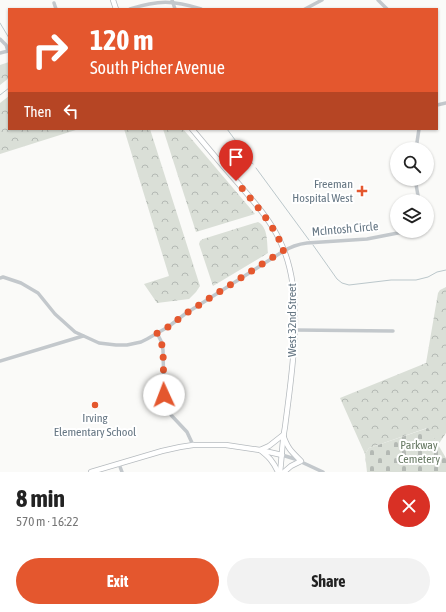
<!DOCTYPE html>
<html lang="en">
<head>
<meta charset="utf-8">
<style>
  :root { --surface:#fff; --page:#f2f2f2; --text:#222; --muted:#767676; --accent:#e4572e }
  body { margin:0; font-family:"Asap Condensed",sans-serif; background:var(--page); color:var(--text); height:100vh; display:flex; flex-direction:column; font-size:15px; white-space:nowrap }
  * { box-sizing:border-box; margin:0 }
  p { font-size:13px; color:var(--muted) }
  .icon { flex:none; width:22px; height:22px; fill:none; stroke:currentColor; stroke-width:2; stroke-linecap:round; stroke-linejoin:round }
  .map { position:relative; height:472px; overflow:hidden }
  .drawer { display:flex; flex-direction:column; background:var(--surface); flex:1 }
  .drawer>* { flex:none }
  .banner { position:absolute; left:8px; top:8px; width:430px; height:122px; border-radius:0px; box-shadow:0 1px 3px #0004; background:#e4572e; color:#fff; overflow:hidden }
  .controls { position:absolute; left:390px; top:142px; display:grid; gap:8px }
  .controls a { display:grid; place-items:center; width:44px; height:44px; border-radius:50%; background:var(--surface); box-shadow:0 1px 3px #0004; font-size:20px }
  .pin { position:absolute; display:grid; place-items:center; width:34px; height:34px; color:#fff; margin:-41px -17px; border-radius:50% 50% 50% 0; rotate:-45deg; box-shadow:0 0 4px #0007 }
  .pin .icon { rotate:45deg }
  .me { position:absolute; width:44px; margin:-22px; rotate:358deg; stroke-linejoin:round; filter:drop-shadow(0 0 3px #0008) }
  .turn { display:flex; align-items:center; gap:14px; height:84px; padding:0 16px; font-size:18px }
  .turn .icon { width:52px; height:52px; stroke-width:2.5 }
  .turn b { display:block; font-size:28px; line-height:34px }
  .then { display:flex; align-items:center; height:38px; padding:0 16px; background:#0003; gap:8px; font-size:15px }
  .round { display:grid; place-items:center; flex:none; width:42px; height:42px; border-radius:21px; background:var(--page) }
  .head { display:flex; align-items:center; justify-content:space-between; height:68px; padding:0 16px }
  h1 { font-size:24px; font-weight:700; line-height:30px }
  .primary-button { display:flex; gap:8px; margin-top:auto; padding:8px 16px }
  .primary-button a { flex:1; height:46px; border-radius:24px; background:var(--accent); color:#fff; font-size:16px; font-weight:700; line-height:46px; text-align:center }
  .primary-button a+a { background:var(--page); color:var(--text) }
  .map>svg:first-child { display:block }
  .forest { fill:url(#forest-crowns) }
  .cemetery { fill:url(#cemetery-stones) }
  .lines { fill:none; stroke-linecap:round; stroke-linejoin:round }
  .stream { stroke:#bbc7cb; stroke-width:1 }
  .major-casing { stroke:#b5babe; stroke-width:6 }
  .minor { stroke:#c3c8cc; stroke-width:3.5 }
  .major { stroke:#fff; stroke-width:4.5 }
  .route { stroke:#e4572e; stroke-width:7; stroke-dasharray:0 12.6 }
  .poi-dot { fill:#e4572e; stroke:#fff; stroke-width:1.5 }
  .labels { text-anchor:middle; stroke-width:4; stroke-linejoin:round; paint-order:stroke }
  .poi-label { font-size:12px; fill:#657683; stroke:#fff; text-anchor:end }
  .street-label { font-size:12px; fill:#657683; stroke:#fff }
  .park-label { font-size:12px; fill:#687a64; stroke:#fff }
</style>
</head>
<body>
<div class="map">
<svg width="446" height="472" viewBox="0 0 446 472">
  <defs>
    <pattern id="forest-crowns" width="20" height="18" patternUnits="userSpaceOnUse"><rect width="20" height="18" fill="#dadfd7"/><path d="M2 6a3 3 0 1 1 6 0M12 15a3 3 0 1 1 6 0" fill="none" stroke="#b4b9b4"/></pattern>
    <pattern id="cemetery-stones" width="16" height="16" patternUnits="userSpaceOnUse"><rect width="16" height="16" fill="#dadfd7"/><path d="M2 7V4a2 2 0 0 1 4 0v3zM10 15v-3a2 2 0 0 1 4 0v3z" fill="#b4b9b4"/></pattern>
  </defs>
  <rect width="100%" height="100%" fill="#fafaf8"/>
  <g class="forest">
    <path d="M9,62v16l-9,7v-20z"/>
    <path d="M9,96v33h70l-79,25v-51z"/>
    <path d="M124,129h26l50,157 -4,6 -7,7 -32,4 -13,-19 25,-8z"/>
    <path d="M163,129h20l72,85 -59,18z"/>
    <path d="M258,222c10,5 9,20 10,31l-55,33 -14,-42 1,-3 3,-2z"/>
    <path d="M446,287v146l-8,12 -11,-17 -58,20 -4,6 -25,-56 86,-35 12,-70 2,-3z"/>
  </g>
  <path class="cemetery" d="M428,428l18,30v14h-79l-2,-18 4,-6z"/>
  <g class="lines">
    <g class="stream">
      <path d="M0,23l9,15"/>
      <path d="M0,95l9,-7"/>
      <path d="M227,129l26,35"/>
      <path d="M256,168l53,72"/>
      <path d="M313,245l24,34 5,4 7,2 42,-5h25l12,-3 9,-5 9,-2"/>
    </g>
    <g class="major-casing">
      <g id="major">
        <path d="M113,0l3,9"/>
        <path d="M192,129c15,18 30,36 45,53 16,19 33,37 43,59 26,53 12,129 5,186 -3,15 -3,30 -5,45"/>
        <path d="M91,472l71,-21 18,-4 13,-2h33l34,5 22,5"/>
        <path d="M278,472c-5,-11 -9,-15 -18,-22l9,-4 14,-11c5,14 8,16 18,26l-10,5 -7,6"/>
      </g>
    </g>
    <g class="minor">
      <path d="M172,0l3,9"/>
      <path d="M378,0l9,9"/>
      <path d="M54,3l2,6"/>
      <path d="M130,9c28,-9 43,-9 71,0"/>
      <path d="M305,9l17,-9"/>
      <path d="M0,39l6,6 2,6"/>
      <path d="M0,53l8,-2"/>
      <path d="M437,105l9,-2"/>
      <path d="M416,149l3,-20"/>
      <path d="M415,179l4,22"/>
      <path d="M0,278l3,-1 18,6 17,10 17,21 20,18 24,11 17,2h11l14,-3 6,-3 21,-12 17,-13 97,-62c8,-5 16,-8 25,-9l60,-4 41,-8"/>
      <path d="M295,330l98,1"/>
      <path d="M157,333l4,8 2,9 1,42 2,13 5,10 16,17 6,13"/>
      <path d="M0,361l83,-25"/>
      <path d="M282,455l13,4 28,13"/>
      <path d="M119,464l3,8"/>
    </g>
    <use href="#major" class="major"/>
  </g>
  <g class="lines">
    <path class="route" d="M164,395l-1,-45 -2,-9 -4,-8 11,-6 17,-13 99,-64c-12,-28 -29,-46 -48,-69"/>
  </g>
  <g class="poi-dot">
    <path d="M360 185h4v4h4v4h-4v4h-4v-4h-4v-4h4z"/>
    <circle cx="95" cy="405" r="4"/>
  </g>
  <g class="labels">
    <g class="poi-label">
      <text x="353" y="188">Freeman<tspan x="353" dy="14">Hospital West</tspan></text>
      <text x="95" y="422" text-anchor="middle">Irving<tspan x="95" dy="14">Elementary School</tspan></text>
    </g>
    <g class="street-label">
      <text transform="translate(345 229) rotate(-5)" y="4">McIntosh Circle</text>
      <text transform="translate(292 320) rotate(-90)" y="4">West 32nd Street</text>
    </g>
    <g class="park-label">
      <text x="419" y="449">Parkway<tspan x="419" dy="14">Cemetery</tspan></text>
    </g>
  </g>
</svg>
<div class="controls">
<a><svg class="icon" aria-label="search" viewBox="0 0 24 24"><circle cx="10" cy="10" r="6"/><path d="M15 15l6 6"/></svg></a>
<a><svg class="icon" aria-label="layers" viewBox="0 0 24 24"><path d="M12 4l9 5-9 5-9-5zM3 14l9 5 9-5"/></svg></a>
</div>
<div class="pin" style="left:236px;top:181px;background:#d93025"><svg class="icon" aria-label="arrive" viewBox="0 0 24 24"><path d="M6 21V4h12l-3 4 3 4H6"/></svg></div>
<svg class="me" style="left:164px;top:395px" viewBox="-20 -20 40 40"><circle r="19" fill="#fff"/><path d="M0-13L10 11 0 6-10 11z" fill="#e4572e"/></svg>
<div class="banner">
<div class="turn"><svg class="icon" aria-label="right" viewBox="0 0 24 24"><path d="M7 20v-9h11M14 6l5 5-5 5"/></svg><div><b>120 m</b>South Picher Avenue</div></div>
<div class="then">Then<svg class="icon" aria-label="left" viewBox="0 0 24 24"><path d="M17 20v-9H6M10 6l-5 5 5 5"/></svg></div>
</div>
</div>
<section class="drawer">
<div class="head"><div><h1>8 min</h1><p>570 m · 16:22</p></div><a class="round" style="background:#d93025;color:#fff"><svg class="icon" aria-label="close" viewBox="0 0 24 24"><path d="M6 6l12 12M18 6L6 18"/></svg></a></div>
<div class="primary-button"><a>Exit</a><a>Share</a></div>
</section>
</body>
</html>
